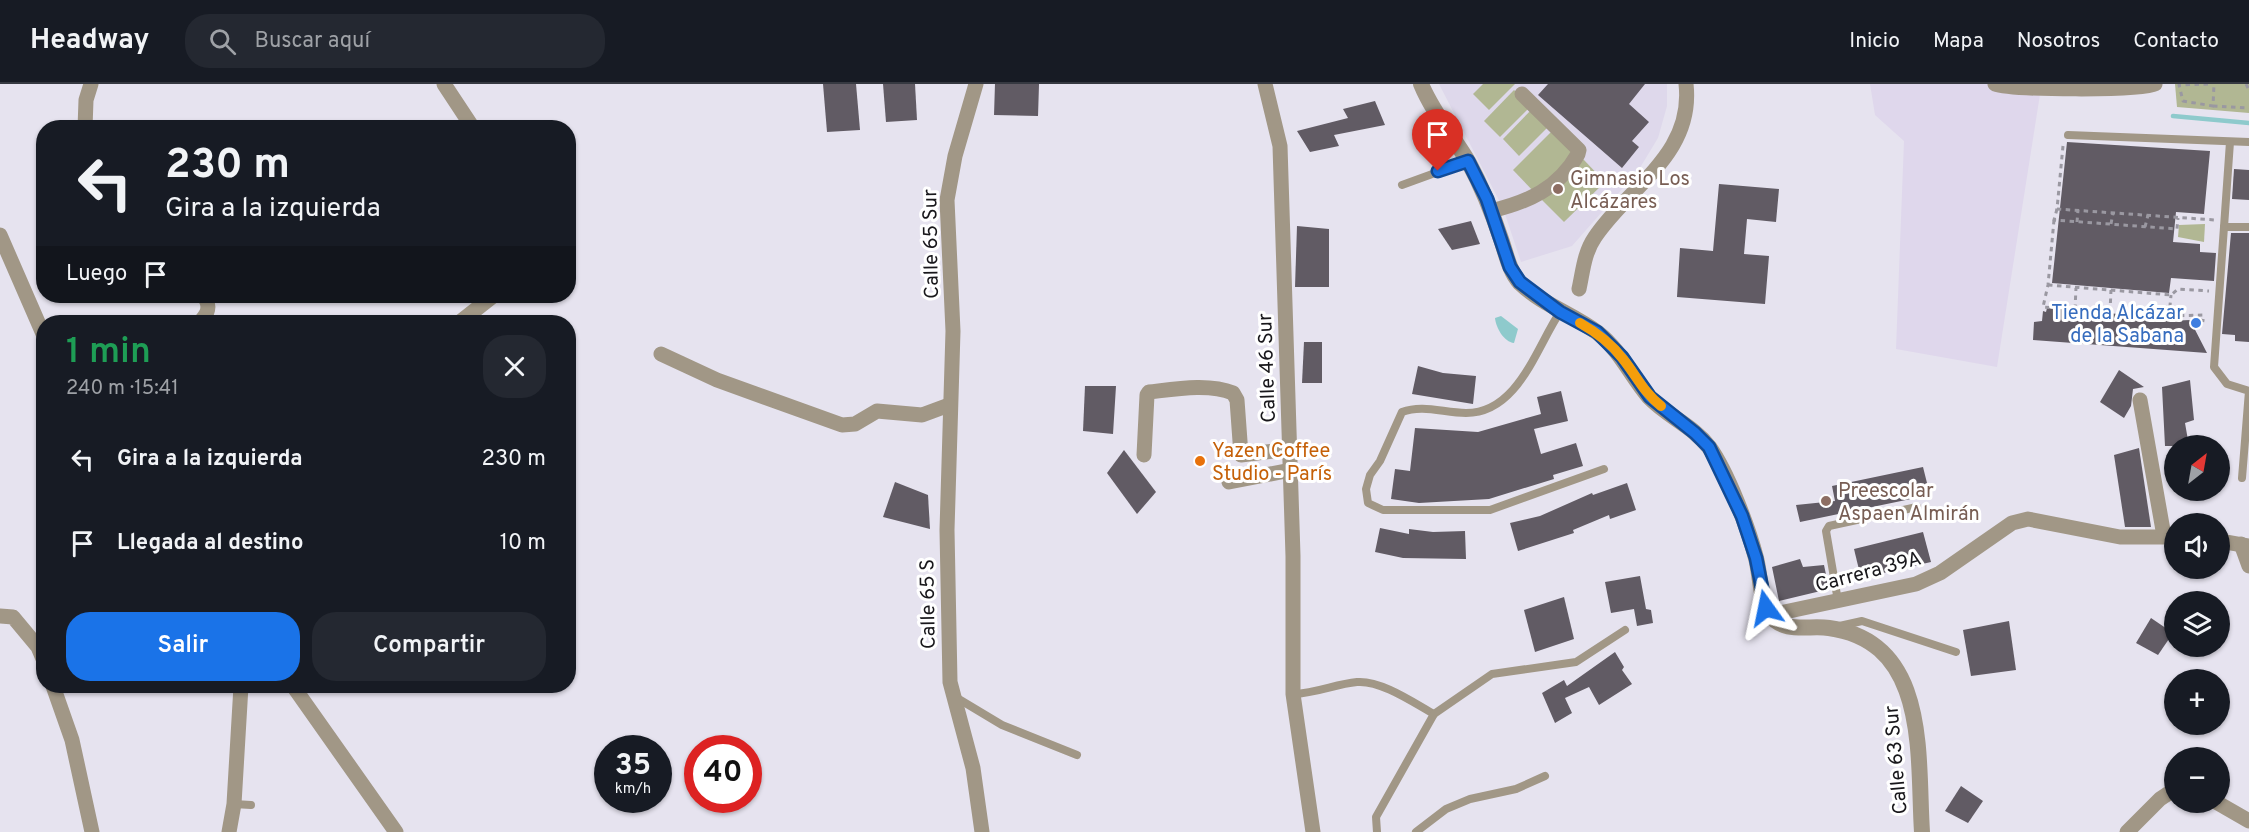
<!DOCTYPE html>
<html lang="es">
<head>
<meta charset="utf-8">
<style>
  :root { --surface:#171b24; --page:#242831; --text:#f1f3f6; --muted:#9ea1a6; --line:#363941; --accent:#1a73e8 }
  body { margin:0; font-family:Overpass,sans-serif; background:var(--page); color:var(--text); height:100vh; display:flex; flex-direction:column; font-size:22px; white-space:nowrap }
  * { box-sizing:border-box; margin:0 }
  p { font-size:20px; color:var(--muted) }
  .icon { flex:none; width:33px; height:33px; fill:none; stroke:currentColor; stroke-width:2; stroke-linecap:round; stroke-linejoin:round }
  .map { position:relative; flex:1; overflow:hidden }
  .details { position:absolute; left:36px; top:231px; width:540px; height:378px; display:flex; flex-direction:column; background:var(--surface); border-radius:24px; box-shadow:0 2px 4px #0004 }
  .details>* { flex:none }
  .hud { position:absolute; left:36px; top:36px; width:540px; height:183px; border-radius:24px; box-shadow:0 2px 4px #0004; background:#171b24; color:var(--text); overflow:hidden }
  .needle { width:39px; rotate:31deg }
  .fabs { position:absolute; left:2164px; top:351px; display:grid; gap:12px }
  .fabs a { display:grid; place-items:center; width:66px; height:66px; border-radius:50%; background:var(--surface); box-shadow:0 2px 4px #0004; font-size:30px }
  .speed { position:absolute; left:594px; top:651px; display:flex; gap:12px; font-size:30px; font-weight:700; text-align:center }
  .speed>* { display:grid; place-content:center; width:78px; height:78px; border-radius:50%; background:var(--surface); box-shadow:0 2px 4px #0004; line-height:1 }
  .speed small { font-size:15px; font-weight:400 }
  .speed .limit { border:9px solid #d22; background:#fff; color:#111 }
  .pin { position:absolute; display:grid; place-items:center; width:51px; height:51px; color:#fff; margin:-62px -26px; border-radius:50% 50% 50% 0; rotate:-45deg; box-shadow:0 0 6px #0007 }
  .pin .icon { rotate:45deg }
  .me { position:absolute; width:66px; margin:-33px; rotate:348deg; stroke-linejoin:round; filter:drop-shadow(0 0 4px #0008) }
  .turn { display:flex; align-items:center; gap:21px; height:126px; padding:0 30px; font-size:27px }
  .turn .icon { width:78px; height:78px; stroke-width:2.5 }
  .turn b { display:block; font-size:42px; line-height:51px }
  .then { display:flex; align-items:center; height:57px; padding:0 30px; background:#0003; gap:12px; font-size:22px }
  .round { display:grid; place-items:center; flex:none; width:63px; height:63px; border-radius:24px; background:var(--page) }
  .head { display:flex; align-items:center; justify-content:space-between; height:102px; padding:0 30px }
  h1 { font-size:36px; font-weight:600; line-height:45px; color:#1e9e55 }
  .action { display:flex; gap:12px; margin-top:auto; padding:12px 30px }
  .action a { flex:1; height:69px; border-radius:24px; background:var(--accent); color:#fff; font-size:24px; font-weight:600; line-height:69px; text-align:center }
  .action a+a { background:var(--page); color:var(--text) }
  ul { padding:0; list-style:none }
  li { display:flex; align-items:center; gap:18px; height:84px; padding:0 30px }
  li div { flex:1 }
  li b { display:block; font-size:22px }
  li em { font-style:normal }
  header { display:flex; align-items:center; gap:36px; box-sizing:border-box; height:84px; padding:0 30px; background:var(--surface); border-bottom:2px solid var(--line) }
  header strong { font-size:28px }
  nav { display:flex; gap:33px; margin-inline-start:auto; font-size:21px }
  .search { width:420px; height:54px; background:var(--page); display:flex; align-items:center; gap:15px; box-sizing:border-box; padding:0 21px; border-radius:24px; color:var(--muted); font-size:22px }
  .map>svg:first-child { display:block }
  .commercial { fill:#dfd7ec }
  .built { fill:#ded8eb }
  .green { fill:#b1b793 }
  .water { fill:#8ecacc }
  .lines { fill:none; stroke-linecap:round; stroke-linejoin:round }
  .stream { stroke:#8ecacc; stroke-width:4.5 }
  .building { fill:#615b64 }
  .path { stroke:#9a98a1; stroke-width:3; stroke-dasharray:4.5 4.5; stroke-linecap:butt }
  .service { stroke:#a19786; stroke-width:8 }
  .minor { stroke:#a19786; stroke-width:15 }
  .tertiary { stroke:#a19786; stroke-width:16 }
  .route-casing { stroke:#114b97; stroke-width:15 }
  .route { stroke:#1a73e8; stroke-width:10 }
  .slow { stroke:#f59e0b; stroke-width:10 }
  .education-dot { fill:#8d6e63; stroke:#fff; stroke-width:2 }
  .shop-dot { fill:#3f7fe0; stroke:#fff; stroke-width:2 }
  .food-dot { fill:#e8710a; stroke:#fff; stroke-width:2 }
  .labels { text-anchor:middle; stroke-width:6; stroke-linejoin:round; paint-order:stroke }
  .education-label { font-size:20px; fill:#785e54; stroke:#fff; text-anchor:start }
  .street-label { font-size:20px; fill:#18171b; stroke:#fff }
  .shop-label { font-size:20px; fill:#366cbe; stroke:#fff; text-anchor:end }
  .food-label { font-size:20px; fill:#c56008; stroke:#fff; text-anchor:start }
</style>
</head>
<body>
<header>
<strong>Headway</strong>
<div class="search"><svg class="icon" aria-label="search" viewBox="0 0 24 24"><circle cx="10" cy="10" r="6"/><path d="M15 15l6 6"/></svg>Buscar aquí</div>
<nav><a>Inicio</a><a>Mapa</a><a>Nosotros</a><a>Contacto</a></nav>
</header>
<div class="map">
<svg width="2249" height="748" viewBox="0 0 2249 748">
  <rect width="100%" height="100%" fill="#e6e3ef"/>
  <path class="commercial" d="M1870,0h211l-40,4 -44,279 -101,-18 8,-208 -29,-26z"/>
  <path class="built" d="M1439,0h228v22l-9,32 -20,33 -66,75 -51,16 -18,-54z"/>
  <g class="green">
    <path d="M1483,0h32l-26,26 -16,-16z"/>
    <path d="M2175,0h74v29l-72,-6z"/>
    <path d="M1514,6l17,16 -31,31 -16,-16z"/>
    <path d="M1533,24l17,17 -31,31 -16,-17z"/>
    <path d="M1554,45l22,23 -41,41 -22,-23z"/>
    <path d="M1583,75l22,23 -41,40 -22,-22z"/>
    <path d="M2205,140l-1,18 -26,-5 1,-12z"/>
  </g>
  <path class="water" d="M1501,232l17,13 -4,14c-10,-1 -18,-15 -19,-25z"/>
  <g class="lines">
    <path class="stream" d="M2173,32l76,7"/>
  </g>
  <g class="building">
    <path d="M823,0h33l4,46 -33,2z"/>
    <path d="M883,0h32l2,36 -31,2z"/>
    <path d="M995,0h44l-1,32 -44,-1z"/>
    <path d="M1548,0h97l-16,20 20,18 -17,19 7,6 -17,21 -84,-73z"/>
    <path d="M1375,17l10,24 -51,10 5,11 -29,6 -13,-21 51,-13 -5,-9z"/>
    <path d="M2067,58l143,9 -6,63 -28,-2 -3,30 27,2v8l16,1 -2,28 -43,-3 -2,15 -117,-10z"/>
    <path d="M2234,85l15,1v30l-17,-1z"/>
    <path d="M1719,100l60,5 -3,33 -29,-3 -3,35 25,2 -4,48 -88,-7 3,-49 33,3z"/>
    <path d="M1471,137l9,23 -28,6 -14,-21z"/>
    <path d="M1297,142l32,3v58h-34z"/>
    <path d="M2231,149h18v109l-14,-1v-6l-13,-1z"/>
    <path d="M2047,224l120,10v3l23,-1 17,33 -174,-13 1,-18 8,-1 1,-10 3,1z"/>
    <path d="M1304,258h18v41h-20z"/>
    <path d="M1418,282l25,7 33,3 -3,28 -61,-10z"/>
    <path d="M2119,286l25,17 -11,2 -2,17 -7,12 -24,-16z"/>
    <path d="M2190,296l4,40 -9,3 4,23h-24l-3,-59z"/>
    <path d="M1085,302h31l-3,48 -30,-3z"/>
    <path d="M1561,307l7,30 -34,8 7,25 35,-11 7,23 -30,9 1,4 -65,20 -70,4 -28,-4 4,-30 15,2 5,-43 63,4 63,-18 -4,-17z"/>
    <path d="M2139,364l12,79h-26l-11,-72z"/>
    <path d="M1124,366l32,42 -19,22 -30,-41z"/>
    <path d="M1923,383l7,28 -130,27 -4,-17 39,-4 -3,-15z"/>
    <path d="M895,398l33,13 2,34 -47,-12z"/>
    <path d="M1627,399l9,27 -26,9 -1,-4 -36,15 1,3 -56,18 -8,-28 30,-7 52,-23 1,2z"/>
    <path d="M1380,444l29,6v-5l24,3 32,-1 1,28 -63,-1 -28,-6z"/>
    <path d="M1923,448l8,30 -70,16 -7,-29z"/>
    <path d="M1800,475l3,8 21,-2 5,24 -50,12 -7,-34z"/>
    <path d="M1640,492l6,33 5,1 2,13 -16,3 -3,-17 -23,4 -6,-31z"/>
    <path d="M1564,513l10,42 -39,13 -11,-42z"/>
    <path d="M2151,534l22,15 -15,22 -22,-12z"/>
    <path d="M2009,537l7,49 -45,6 -8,-46z"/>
    <path d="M1615,568l9,15 -2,3 10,14 -33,21 -10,-18 -24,11 7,15 -17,10 -13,-30 22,-13 3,6z"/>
    <path d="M1961,702l22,15 -15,22 -23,-12z"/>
  </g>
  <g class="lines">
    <g class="path">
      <path d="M2208,0l-29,1 4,16 30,5 1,-22"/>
      <path d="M2246,0l3,6"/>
      <path d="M2213,22l36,2"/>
      <path d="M2063,62l-6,63 158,11"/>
      <path d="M2057,125l-3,11 123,9 1,-11"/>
      <path d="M2054,136l-6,65 -5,22 126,9 37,-1"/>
      <path d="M2077,138l1,-12"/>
      <path d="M2111,140l2,-11"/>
      <path d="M2145,143l3,-12"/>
      <path d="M2048,201l123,10 7,-6 31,2"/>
      <path d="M2075,225l1,-21"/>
      <path d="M2110,228l1,-22"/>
      <path d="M2169,232l2,-21"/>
      <path d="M2200,236l6,1"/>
    </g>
    <g class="service">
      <path d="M2068,51l181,7"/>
      <path d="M2230,58l-6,85h25"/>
      <path d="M1402,101l66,-24"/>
      <path d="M2224,143l-10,140 13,17 22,7 -7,87"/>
      <path d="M1560,228c-24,36 -42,101 -94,101 -22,0 -43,-9 -64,-1l-22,49 -10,14 -4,14 2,14 15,7h107l114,-41"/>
      <path d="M1838,517l-12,-70 3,-5 88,-19"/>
      <path d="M1835,543l27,-6 94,31"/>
      <path d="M1293,610c25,-1 42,-10 64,-12 24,-2 57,21 77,32"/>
      <path d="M957,614l45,27 75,30"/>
      <path d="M234,720l17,1"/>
      <path d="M1377,748l-1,-15 58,-103 58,-40 84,-12 49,-32"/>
      <path d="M1416,748l30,-23 24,-10 46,-10 29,-13"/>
    </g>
    <g class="minor">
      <path d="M444,0l29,44"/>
      <path d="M976,0l-21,72 -8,44 6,131 -6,199 3,152 23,86 9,64"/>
      <path d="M1265,0l15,62 13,410v138l20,138"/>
      <path d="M1995,0c15,6 147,7 160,0"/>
      <path d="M85,44l1,-28 5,-16"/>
      <path d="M1491,127c37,-9 67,-22 87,-57l1,-4 -57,-56"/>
      <path d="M0,151l44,101"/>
      <path d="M1579,205c4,-18 5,-36 16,-52 34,-51 99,-82 91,-153"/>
      <path d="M200,238c8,-9 11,-15 4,-26"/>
      <path d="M460,238l33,-26"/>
      <path d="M661,270l56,26 125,45 13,-1 22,-13 45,4 27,-10"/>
      <path d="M2140,316l24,136"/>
      <path d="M1144,371l3,-60 2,-3c26,-3 60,-9 84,1l4,7 4,55 49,-6"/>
      <path d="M1229,398l62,-12"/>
      <path d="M2220,457l29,5"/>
      <path d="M2241,460l8,22"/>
      <path d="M1770,531l146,-31 24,-11 72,-50 16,-4 92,18h55"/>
      <path d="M0,532l13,1 25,30 6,14"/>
      <path d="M53,602l19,54 20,92"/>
      <path d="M293,602l103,146"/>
      <path d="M2216,718l33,19"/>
      <path d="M229,748l5,-28 7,-118"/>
      <path d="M2127,748l33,-33 15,-10"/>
    </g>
    <path class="tertiary" d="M1421,0c12,29 32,52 48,79 13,24 23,49 32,76 5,14 8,32 19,44 23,22 53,31 78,50 22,17 33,43 51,64 18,19 44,29 60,50 18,25 39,80 47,111 4,15 5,46 14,57 14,19 39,10 59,13 101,14 88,129 93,204"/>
  </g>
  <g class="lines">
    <g class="route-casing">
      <path id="route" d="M1438,87l30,-10 19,38 23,68 10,15 40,30 37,20 25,25 28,40 45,36 14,14 33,69 14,42 10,50"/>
    </g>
    <use href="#route" class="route"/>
    <path class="slow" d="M1580,239c16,9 31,20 43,36 13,16 21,34 38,47"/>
  </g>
  <g class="education-dot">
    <circle cx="1558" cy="105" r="6"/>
    <circle cx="1826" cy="417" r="6"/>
  </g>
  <circle class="shop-dot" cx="2196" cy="239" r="6"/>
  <circle class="food-dot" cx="1200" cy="377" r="6"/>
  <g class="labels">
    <g class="education-label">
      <text x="1570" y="101">Gimnasio Los<tspan x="1570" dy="23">Alcázares</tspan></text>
      <text x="1838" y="413">Preescolar<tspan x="1838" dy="23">Aspaen Almirán</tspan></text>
    </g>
    <g class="street-label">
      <text transform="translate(930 160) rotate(-91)" y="7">Calle 65 Sur</text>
      <text transform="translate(1266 284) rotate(-92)" y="7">Calle 46 Sur</text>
      <text transform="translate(1868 487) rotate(-15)" y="7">Carrera 39A</text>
      <text transform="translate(927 520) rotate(-91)" y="7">Calle 65 S</text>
      <text transform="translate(1895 676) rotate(-95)" y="7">Calle 63 Sur</text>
    </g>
    <g class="shop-label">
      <text x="2184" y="235">Tienda Alcázar<tspan x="2184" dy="23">de la Sabana</tspan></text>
    </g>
    <g class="food-label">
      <text x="1212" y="373">Yazen Coffee<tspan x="1212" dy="23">Studio - París</tspan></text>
    </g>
  </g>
</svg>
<div class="fabs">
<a><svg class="needle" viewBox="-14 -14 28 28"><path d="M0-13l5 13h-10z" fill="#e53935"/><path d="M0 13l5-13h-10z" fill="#9ea1a6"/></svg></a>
<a><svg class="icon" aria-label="sound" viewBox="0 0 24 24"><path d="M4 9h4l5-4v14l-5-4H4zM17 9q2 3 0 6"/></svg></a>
<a><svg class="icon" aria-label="layers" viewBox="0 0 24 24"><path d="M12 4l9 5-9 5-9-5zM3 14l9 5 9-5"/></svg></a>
<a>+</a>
<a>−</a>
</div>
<div class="speed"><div>35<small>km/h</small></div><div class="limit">40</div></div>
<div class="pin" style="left:1438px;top:87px;background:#d93025"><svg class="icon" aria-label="arrive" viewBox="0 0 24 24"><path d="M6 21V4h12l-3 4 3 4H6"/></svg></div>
<svg class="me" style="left:1766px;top:524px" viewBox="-20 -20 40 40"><path d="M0-17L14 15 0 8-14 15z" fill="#1a73e8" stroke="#fff" stroke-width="4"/></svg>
<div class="hud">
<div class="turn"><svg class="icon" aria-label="left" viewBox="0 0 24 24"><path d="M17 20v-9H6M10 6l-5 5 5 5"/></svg><div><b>230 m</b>Gira a la izquierda</div></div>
<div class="then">Luego<svg class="icon" aria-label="arrive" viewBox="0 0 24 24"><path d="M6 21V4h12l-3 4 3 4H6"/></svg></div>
</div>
<section class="details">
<div class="head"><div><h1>1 min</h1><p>240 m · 15:41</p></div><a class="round"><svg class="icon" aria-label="close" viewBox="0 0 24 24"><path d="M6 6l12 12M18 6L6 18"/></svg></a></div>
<ul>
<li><svg class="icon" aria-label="left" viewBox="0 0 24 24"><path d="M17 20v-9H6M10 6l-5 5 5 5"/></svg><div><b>Gira a la izquierda</b></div><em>230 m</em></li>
<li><svg class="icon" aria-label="arrive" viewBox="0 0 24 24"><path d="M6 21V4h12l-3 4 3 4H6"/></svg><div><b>Llegada al destino</b></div><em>10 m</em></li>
</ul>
<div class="action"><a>Salir</a><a>Compartir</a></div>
</section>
</div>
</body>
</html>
